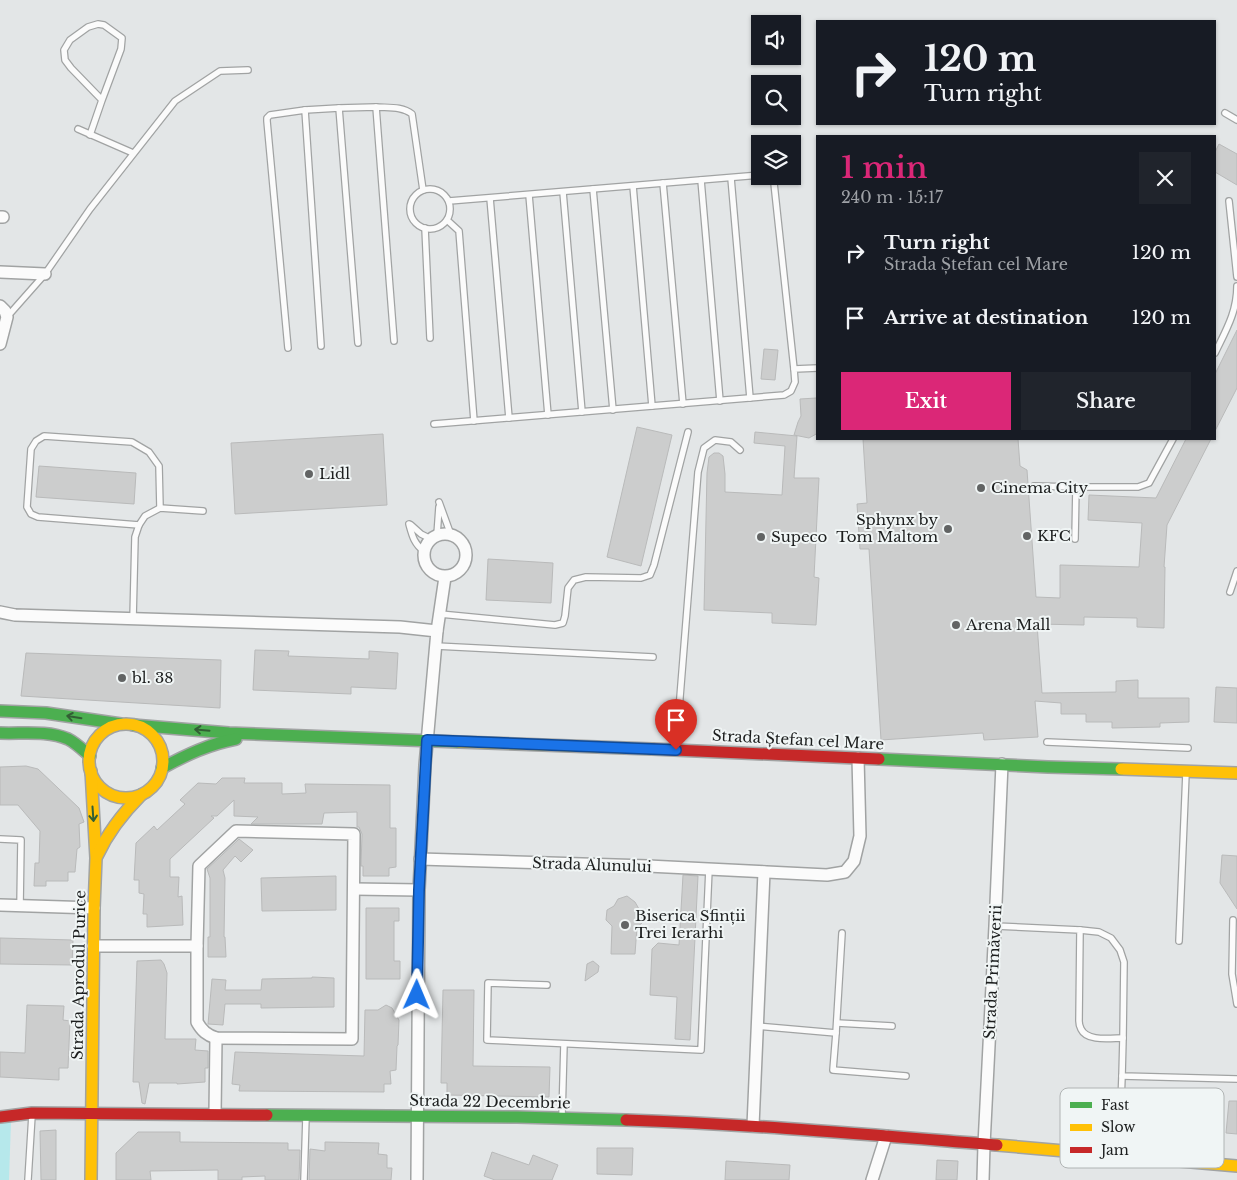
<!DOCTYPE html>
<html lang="en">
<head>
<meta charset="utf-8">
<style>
  :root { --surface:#171b24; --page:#20242c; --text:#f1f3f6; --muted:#9ea1a6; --accent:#db2777 }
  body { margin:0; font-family:"Libre Baskerville",serif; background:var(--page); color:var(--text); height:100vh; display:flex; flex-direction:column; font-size:19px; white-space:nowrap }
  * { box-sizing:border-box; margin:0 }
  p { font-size:16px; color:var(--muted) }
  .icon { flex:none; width:28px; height:28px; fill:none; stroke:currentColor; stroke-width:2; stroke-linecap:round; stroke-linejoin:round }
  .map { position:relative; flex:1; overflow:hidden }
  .drawer { position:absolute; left:816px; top:135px; width:400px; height:305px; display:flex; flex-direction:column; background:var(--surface); border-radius:0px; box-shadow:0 1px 4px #0004 }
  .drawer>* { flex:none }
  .banner { position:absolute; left:816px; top:20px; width:400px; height:105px; border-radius:0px; box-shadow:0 1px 4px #0004; background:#171b24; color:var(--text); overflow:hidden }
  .fabs { position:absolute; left:751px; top:15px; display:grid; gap:10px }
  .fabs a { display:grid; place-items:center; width:50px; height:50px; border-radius:0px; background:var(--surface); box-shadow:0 1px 4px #0004; font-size:25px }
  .pin { position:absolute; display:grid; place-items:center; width:42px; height:42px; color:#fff; margin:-51px -21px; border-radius:50% 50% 50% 0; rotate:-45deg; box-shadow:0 0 5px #0007 }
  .pin .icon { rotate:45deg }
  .me { position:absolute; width:55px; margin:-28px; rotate:1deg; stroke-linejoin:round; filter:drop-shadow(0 0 4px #0008) }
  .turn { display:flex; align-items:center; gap:18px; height:105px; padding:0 25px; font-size:22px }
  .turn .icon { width:65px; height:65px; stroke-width:2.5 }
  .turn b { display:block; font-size:35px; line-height:42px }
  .round { display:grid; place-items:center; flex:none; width:52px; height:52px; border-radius:0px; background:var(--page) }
  .head { display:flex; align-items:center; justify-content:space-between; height:85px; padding:0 25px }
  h1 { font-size:30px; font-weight:600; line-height:38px; color:var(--accent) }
  .action { display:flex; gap:10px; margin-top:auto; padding:10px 25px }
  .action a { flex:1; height:58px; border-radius:0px; background:var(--accent); color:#fff; font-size:20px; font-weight:600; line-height:58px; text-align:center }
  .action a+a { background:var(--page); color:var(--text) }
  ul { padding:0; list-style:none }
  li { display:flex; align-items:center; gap:15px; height:65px; padding:0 25px }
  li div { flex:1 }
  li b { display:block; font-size:19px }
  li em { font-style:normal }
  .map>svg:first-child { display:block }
  .green { fill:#b6e8eb }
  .building { fill:#cccdcd; stroke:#b9baba }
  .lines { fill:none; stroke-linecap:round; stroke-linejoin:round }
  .lane-casing { stroke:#a1a3a3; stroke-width:8 }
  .street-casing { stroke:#a1a3a3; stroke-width:14 }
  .fast-casing { stroke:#a1a3a3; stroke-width:14 }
  .slow-casing { stroke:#a1a3a3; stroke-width:14 }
  .jam-casing { stroke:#a1a3a3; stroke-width:14 }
  .lane { stroke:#fbfbfb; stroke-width:5.5 }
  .street { stroke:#fbfbfb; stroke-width:11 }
  .fast { stroke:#4caf50; stroke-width:11 }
  .slow { stroke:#ffc107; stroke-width:11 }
  .jam { stroke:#c62828; stroke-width:11 }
  .oneway { stroke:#325f34 }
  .route-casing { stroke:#114b97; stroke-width:12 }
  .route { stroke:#1a73e8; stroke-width:9 }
  .poi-dot { fill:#626464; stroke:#f0f5f5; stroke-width:2 }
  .labels { text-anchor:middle; stroke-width:4; stroke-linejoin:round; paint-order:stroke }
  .poi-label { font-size:15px; fill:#1c1e1e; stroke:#f0f5f5; text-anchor:start }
  .street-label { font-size:15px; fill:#1c1e1e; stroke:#f0f5f5 }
  .key { fill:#f0f5f5; stroke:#b0b4b4; stroke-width:1 }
  .key-label { font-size:14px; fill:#1c1e1e }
</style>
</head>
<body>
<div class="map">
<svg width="1237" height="1180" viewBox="0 0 1237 1180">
  <rect width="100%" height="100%" fill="#e3e6e7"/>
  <path class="green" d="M11,1121l-2,59h-9v-56z"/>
  <g class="building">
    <path d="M1219,144l18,10v31l-22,-13v-20z"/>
    <path d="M1237,330v58l-22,43v-57z"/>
    <path d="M764,349l14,1 -3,30 -14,-1z"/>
    <path d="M816,398h2v35l-9,5 -15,-3 4,-13 3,-6 -1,-17z"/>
    <path d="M637,427l35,8 -31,131 -34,-9z"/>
    <path d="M755,432l42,4 -3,42h25l-5,99 5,1 -3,47 -44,-2v-10l-68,-3 3,-137 2,-16 5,-4h5l4,3 2,18v18l57,3 3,-49 -31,-3z"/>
    <path d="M383,434l4,71 -152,9 -4,-71z"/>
    <path d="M863,439h155l2,27 7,4 9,127 24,1v-33l79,2 3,-44 -54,-3 1,-25 67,3 30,-59h25l-44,86 -3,42h1l-1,61 -27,-1v-9l-53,-1v8l-47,-1 5,69 74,-1v-11l22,-1v18h51v24l-29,1v4l-48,1v-6h-26v-8h-25v-11l-26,-2 3,36 -54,3 -1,-7 -102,7 -12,-191h-9l-3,-45 10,-1z"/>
    <path d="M39,466l97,7 -2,31 -98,-7z"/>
    <path d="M488,559l65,4 -2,40 -65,-3z"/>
    <path d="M255,650l34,1 -1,5 81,3v-8l29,2 -2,36 -45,-2v7l-98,-4z"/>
    <path d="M26,653l195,7 -1,48 -199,-12z"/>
    <path d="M1216,687l21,1v35l-23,-1z"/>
    <path d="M26,766l12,3 41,39 5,14 -5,2 1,23 -3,2 -2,23h-7v9h-22v5h-12l1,-23h4l1,-32 -22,-26h-18v-38z"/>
    <path d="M222,778h23l-1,5h38v11l24,-1 -1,-9 85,1v43h6v39l-7,1v8h-26v-10h-2l1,-32 -3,-7h-2v-15l-33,1 -2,11h-71l7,-7 -24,-1v-16l-17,16h-6l3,2 -44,41v18h9l-1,20 4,-1 1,29 -36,2v-13h-4l1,-20 -5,-1v-13h-5l2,-37 18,-17 3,4 28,-26 -5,-4 18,-17 18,1z"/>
    <path d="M239,839l14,11 -12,12 -6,-6 -12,14 2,8 -1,59h1l1,20h-18v-20h2v-59l-3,-9z"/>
    <path d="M1222,855l15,1v53l-17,-26z"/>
    <path d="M683,875l15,1 -8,164 -15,-1 2,-42 -27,-2 2,-46 6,-6 21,2z"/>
    <path d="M336,876v34l-74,1 -1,-33z"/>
    <path d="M627,896l8,6 4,7 4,4 -1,10 -5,4 -2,27h-24l1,-28 -6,-6 1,-10 7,-4 4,-7z"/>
    <path d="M366,908h33v13h-5v40h6v18h-34z"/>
    <path d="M0,938l73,2 -1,25 -72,-1z"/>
    <path d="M161,960l3,4 3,9 -2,66h31l-1,11 13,1v17h-3v14l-28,2v-1h-28l-4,21 -3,-1 -3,-21h-6l4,-121z"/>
    <path d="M593,961l6,5 -1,6 -13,9 2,-17z"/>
    <path d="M312,977l22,1v29l-73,1v-4h-36l-2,21 -15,-1 4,-45 14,1 -1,10h36l1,-11 50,-1z"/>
    <path d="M443,990h31l-1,76 77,1 -1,30 -102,-2v-12h-6z"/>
    <path d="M27,1005l37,1 -1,14 7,1 -2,47h-9v12l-59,-3v-25l25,1z"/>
    <path d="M386,1005l6,3 7,12 -1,25 -1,1 -1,24 -6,1 1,13h-7v8l-145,-1 1,-6 -8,-1 3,-32 129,4 1,-46h13z"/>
    <path d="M1229,1101h8v33l-11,-1z"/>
    <path d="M56,1130v50h-15l-1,-49z"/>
    <path d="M138,1132h42v10l108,1v7h12l-1,30h-34v-4l-23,1v3h-24v-10l-68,1 1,9h-35v-27z"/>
    <path d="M325,1142l54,1 -1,11 9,1v13h5l-1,12h-82l1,-31 15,2z"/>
    <path d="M597,1148h36l-1,27 -35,-1z"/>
    <path d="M492,1152l37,13 4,-10 25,10 -6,15h-57l-11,-4z"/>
    <path d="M937,1160l21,1 -1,19h-21z"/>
    <path d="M726,1161l64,4 -1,15h-64z"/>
  </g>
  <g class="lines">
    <g class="lane-casing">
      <g id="lane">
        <path d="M376,107c12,1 26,-1 36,7l11,76"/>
        <path d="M339,108l37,-1 18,234"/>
        <path d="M305,110l34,-2 19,235"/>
        <path d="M1225,113l12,7"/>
        <path d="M78,129l55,24"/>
        <path d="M90,135l12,-35 19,-51 1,-11 -18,-13 -6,-1 -10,3 -18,13 -6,10 1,10 6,8 31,32"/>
        <path d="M768,176l6,7 20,186"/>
        <path d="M731,178l19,220"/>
        <path d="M701,180l19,221"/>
        <path d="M663,183l20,221"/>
        <path d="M633,186l19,220"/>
        <path d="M593,189l20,221"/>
        <circle cx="430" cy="209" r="20"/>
        <path d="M563,192l19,220"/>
        <path d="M529,195l19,220"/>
        <path d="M490,198l19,220"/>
        <path d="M449,201l311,-26"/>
        <path d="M1229,201l8,76"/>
        <path d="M447,220l12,11 15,190"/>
        <path d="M425,228l5,110"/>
        <path d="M7,317l38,-43 45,-65 85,-108 45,-30 28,-1"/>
        <path d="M288,348l-21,-227v-3l3,-3 35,-5 16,236"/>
        <path d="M1215,353c11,-23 22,-41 22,-67"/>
        <path d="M434,424l350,-29 7,-4 4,-9 -1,-13 24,-1"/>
        <path d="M1034,486l42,1"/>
        <path d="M439,502l12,33"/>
        <path d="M409,524c3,11 5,20 15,27"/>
        <path d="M139,525l-101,-8 -7,-3 -4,-7 4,-58 5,-8 8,-5 88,6 17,10 10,14 1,42"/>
        <path d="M411,525l10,9 10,5"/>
        <path d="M437,535l2,-28"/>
        <path d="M1075,539l1,-52h62l11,-4 24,-44"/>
        <path d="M1230,592l7,-21"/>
        <path d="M440,614l115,11 8,-2 2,-7 3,-28 6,-8 12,-3 55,1 9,-3 4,-10 34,-133"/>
        <path d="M133,619l2,-82 4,-12 6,-9 15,-8 43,3"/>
        <path d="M436,646l217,11"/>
        <path d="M1047,742l141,6"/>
        <path d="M676,747l22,-275 6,-24 11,-8 16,2 9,8"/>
        <path d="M0,839l21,1 -1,66"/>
        <path d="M1233,920l-1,54 5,30"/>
        <path d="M995,926l85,4 -1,91c0,1 1,6 2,8 6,13 30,9 42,9l-1,38 115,3"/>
        <path d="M1080,930l19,2 12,6 9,12 4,12 -1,76"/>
        <path d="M842,933l-6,100 -3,37 73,6"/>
        <path d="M1179,941l7,-168"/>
        <path d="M547,985l-59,-2 -1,57 214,10 8,-181"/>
        <path d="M837,1023l55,3"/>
        <path d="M757,1026l79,7"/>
        <path d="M562,1116l2,-72"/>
        <path d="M1119,1155l3,-79"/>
        <path d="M28,1180l4,-65"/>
        <path d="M304,1180l2,-63"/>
      </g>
    </g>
    <g class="street-casing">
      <g id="street">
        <path d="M0,217h3"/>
        <path d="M0,272l45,2"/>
        <path d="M0,306l5,5 2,6 -7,27"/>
        <circle cx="445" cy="555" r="21"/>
        <path d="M0,612l15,3 385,12 37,4 -12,134 -6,125 -2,290"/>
        <path d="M437,631l8,-54"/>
        <path d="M236,831l118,3 -2,205 -136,-1c-9,-3 -14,-7 -19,-16v-76l2,-80z"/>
        <path d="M420,859l228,7 179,9 18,-3 9,-11 6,-25 -2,-78"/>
        <path d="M354,889l65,1"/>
        <path d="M0,905l94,3"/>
        <path d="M93,946h104"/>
        <path d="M215,1114l1,-76"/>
        <path d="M753,1126l11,-254"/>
        <path d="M872,1180l14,-44"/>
        <path d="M983,1180l1,-35 11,-219 7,-162"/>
      </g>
    </g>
    <g class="fast-casing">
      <g id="fast">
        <path d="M0,711l46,2 75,11"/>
        <path d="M133,725l96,8 230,9"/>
        <path d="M0,733c22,1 47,-3 68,6 8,4 15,11 22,17"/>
        <path d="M879,759l169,8 73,2"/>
        <path d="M162,768c24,-13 47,-24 74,-29"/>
        <path d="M267,1115l250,2 109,3"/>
      </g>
    </g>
    <g class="slow-casing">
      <g id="slow">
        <circle cx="126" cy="761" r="37"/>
        <path d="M459,742l193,7"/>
        <path d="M1121,769l116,4"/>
        <path d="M91,771l5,87 -2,50 -3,272"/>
        <path d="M97,856c11,-24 26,-43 44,-61"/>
        <path d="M997,1145l240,21"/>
      </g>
    </g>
    <g class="jam-casing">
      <g id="jam">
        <path d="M652,749l227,10"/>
        <path d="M0,1117l32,-4 235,2"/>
        <path d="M626,1120c124,4 247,15 371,25"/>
      </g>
    </g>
    <use href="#lane" class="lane"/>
    <use href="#street" class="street"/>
    <use href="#fast" class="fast"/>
    <use href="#slow" class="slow"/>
    <use href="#jam" class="jam"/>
  </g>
  <defs><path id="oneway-shaft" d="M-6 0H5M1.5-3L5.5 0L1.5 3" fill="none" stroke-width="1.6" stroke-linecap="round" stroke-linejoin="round" transform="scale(1.25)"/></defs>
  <g class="oneway">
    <use href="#oneway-shaft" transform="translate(74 717) rotate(-171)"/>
    <use href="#oneway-shaft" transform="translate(202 730) rotate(-175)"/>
    <use href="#oneway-shaft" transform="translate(93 814) rotate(86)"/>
  </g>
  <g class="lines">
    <g class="route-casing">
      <path id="route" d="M417,995l2,-105 8,-150 249,10"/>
    </g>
    <use href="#route" class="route"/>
  </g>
  <g class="poi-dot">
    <circle cx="309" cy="474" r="5"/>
    <circle cx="981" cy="488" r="5"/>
    <circle cx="948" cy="529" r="5"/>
    <circle cx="1027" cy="536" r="5"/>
    <circle cx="761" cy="537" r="5"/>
    <circle cx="956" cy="625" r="5"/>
    <circle cx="122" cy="678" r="5"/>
    <circle cx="625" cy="925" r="5"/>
  </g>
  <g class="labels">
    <g class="poi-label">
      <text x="319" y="479">Lidl</text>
      <text x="991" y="493">Cinema City</text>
      <text x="938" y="525" text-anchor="end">Sphynx by<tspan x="938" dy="17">Tom Maltom</tspan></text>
      <text x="1037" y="541">KFC</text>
      <text x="771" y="542">Supeco</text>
      <text x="966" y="630">Arena Mall</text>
      <text x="132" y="683">bl. 38</text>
      <text x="635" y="921">Biserica Sfinții<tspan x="635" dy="17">Trei Ierarhi</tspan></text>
    </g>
    <g class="street-label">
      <text transform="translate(798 740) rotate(3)" y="5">Strada Ștefan cel Mare</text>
      <text transform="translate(592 865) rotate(2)" y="5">Strada Alunului</text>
      <text transform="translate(993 972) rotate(-87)" y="5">Strada Primăverii</text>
      <text transform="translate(79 975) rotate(-89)" y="5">Strada Aprodul Purice</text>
      <text transform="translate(490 1102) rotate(1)" y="5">Strada 22 Decembrie</text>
    </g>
  </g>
  <rect x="1060" y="1088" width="164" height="80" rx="8" class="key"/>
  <rect x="1070" y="1102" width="22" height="6" fill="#4caf50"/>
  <rect x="1070" y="1124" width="22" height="7" fill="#ffc107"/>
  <rect x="1070" y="1147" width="22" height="6" fill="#c62828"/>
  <g class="key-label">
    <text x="1101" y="1110">Fast</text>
    <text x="1101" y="1132">Slow</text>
    <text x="1101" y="1155">Jam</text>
  </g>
</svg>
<div class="fabs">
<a><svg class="icon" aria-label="sound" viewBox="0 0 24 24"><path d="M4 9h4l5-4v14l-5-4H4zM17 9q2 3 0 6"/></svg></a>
<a><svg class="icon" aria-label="search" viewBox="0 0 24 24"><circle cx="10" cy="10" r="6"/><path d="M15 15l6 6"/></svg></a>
<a><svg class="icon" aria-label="layers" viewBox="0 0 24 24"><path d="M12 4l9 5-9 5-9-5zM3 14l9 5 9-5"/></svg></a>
</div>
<div class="pin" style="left:676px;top:750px;background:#d93025"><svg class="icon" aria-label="arrive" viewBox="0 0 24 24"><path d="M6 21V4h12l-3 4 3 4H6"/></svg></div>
<svg class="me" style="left:417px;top:995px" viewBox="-20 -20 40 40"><path d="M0-17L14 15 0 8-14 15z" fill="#1a73e8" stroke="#fff" stroke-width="4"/></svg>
<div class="banner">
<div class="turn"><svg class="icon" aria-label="right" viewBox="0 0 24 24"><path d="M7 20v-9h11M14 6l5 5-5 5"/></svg><div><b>120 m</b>Turn right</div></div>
</div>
<section class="drawer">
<div class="head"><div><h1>1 min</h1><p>240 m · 15:17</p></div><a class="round"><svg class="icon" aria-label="close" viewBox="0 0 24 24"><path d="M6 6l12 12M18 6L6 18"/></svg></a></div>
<ul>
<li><svg class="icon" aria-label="right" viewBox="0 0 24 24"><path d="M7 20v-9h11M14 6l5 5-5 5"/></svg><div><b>Turn right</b><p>Strada Ștefan cel Mare</p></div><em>120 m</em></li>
<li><svg class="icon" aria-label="arrive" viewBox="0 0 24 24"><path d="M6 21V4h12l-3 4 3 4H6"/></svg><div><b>Arrive at destination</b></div><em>120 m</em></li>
</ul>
<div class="action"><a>Exit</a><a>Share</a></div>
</section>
</div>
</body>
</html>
